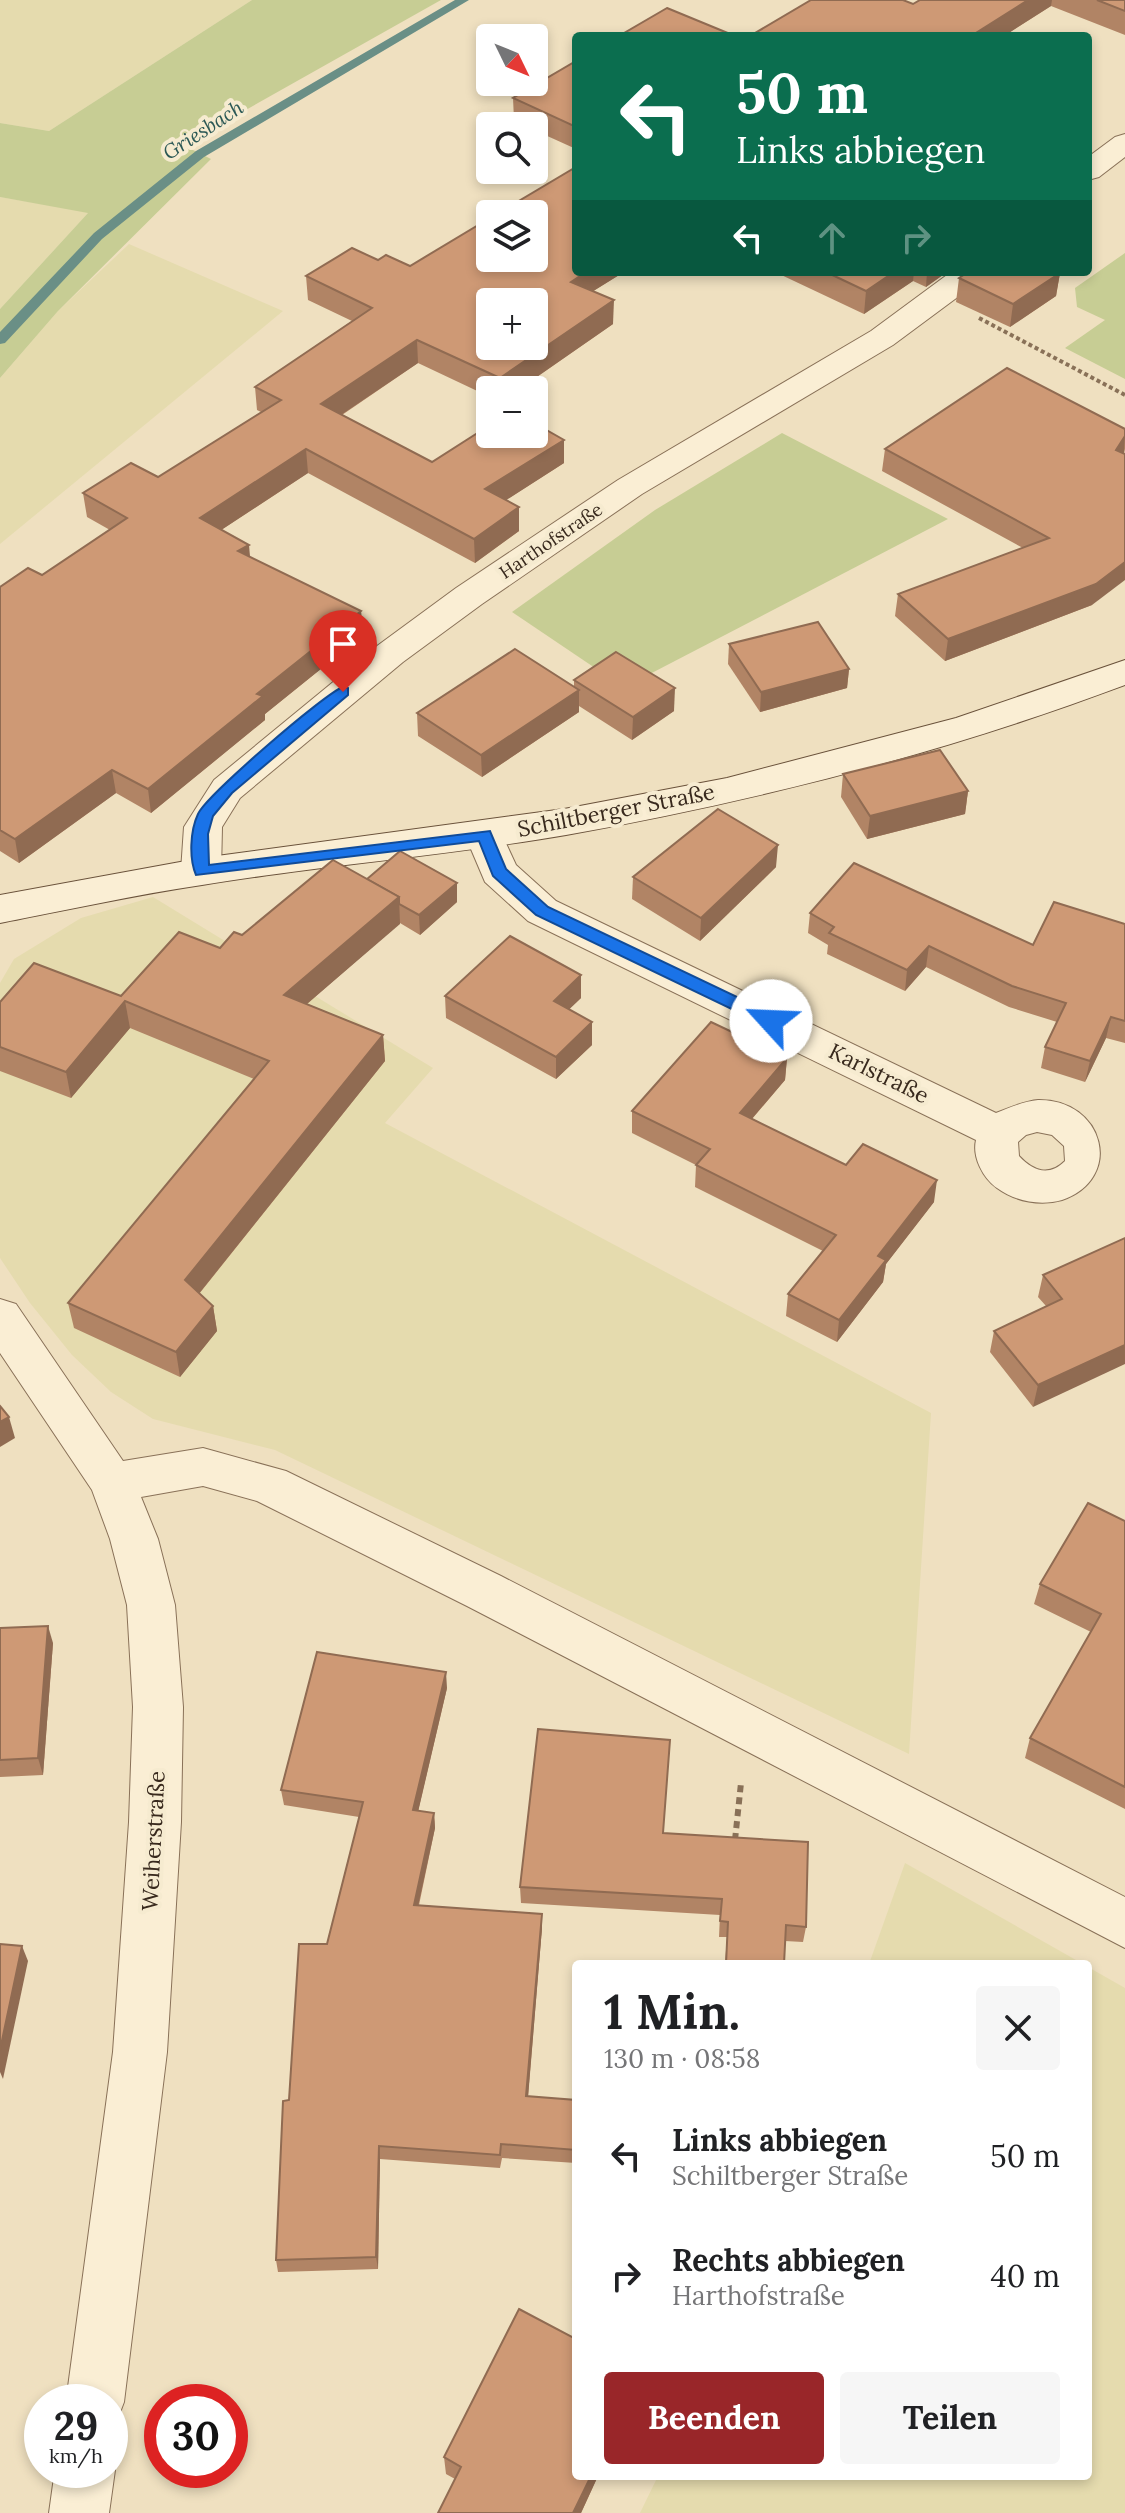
<!DOCTYPE html>
<html lang="de">
<head>
<meta charset="utf-8">
<style>
  :root { --surface:#fff; --page:#f6f6f6; --text:#202124; --muted:#757577; --accent:#992629 }
  body { margin:0; font-family:Lora,serif; background:var(--page); color:var(--text); height:100vh; display:flex; flex-direction:column; font-size:30px; white-space:nowrap }
  * { box-sizing:border-box; margin:0 }
  p { font-size:26px; color:var(--muted) }
  .icon { flex:none; width:44px; height:44px; fill:none; stroke:currentColor; stroke-width:2; stroke-linecap:round; stroke-linejoin:round }
  .map { position:relative; flex:1; overflow:hidden }
  .panel { position:absolute; left:572px; top:1960px; width:520px; height:520px; display:flex; flex-direction:column; background:var(--surface); border-radius:8px; box-shadow:0 4px 12px #0003 }
  .panel>* { flex:none }
  .guide { position:absolute; left:572px; top:32px; width:520px; height:244px; border-radius:8px; box-shadow:0 4px 12px #0003; background:#0b6e4f; color:#fff; overflow:hidden }
  .needle { width:52px; rotate:133deg }
  .buttons { position:absolute; left:476px; top:24px; display:grid; gap:16px }
  .buttons a { display:grid; place-items:center; width:72px; height:72px; border-radius:8px; background:var(--surface); box-shadow:0 4px 12px #0003; font-size:40px }
  .speed { position:absolute; left:24px; top:2384px; display:flex; gap:16px; font-size:40px; font-weight:700; text-align:center }
  .speed>* { display:grid; place-content:center; width:104px; height:104px; border-radius:50%; background:var(--surface); box-shadow:0 4px 12px #0003; line-height:1 }
  .speed small { font-size:20px; font-weight:400 }
  .speed .limit { border:12px solid #d22; background:#fff; color:#111 }
  .pin { position:absolute; display:grid; place-items:center; width:68px; height:68px; color:#fff; margin:-82px -34px; border-radius:50% 50% 50% 0; rotate:-45deg; box-shadow:0 0 8px #0007 }
  .pin .icon { rotate:45deg }
  .me { position:absolute; width:88px; margin:-44px; rotate:295deg; stroke-linejoin:round; filter:drop-shadow(0 0 6px #0008) }
  .turn { display:flex; align-items:center; gap:28px; height:168px; padding:0 32px; font-size:36px }
  .turn .icon { width:104px; height:104px; stroke-width:2.5 }
  .turn b { display:block; font-size:56px; line-height:68px }
  .lanes { display:flex; align-items:center; height:76px; padding:0 32px; background:#0003; justify-content:center; gap:40px; direction:ltr }
  .lanes .off { opacity:.35 }
  .round { display:grid; place-items:center; flex:none; width:84px; height:84px; border-radius:8px; background:var(--page) }
  .overview { display:flex; align-items:center; justify-content:space-between; height:136px; padding:0 32px }
  h1 { font-size:48px; font-weight:700; line-height:60px }
  .button { display:flex; gap:16px; margin-top:auto; padding:16px 32px }
  .button a { flex:1; height:92px; border-radius:8px; background:var(--accent); color:#fff; font-size:32px; font-weight:700; line-height:92px; text-align:center }
  .button a+a { background:var(--page); color:var(--text) }
  ul { padding:0; list-style:none }
  li { display:flex; align-items:center; gap:24px; height:120px; padding:0 32px }
  li div { flex:1 }
  li b { display:block; font-size:30px }
  li em { font-style:normal }
  .map>svg:first-child { display:block }
  .farmland { fill:#e5dbae }
  .green { fill:#c7cd94 }
  .lines { fill:none; stroke-linecap:round; stroke-linejoin:round }
  .stream { fill:#6a8f86; fill-rule:evenodd }
  .street-casing { stroke:#897158; stroke-width:2 }
  .secondary-casing { stroke:#6a523b; stroke-width:2 }
  .path-far1 { stroke:#897158; stroke-width:4; stroke-dasharray:4 3; stroke-linecap:butt }
  .path { stroke:#897158; stroke-width:6; stroke-dasharray:7 5; stroke-linecap:butt }
  .street { fill:#faeed4; fill-rule:evenodd }
  .secondary { fill:#faeed4; fill-rule:evenodd }
  .wall { fill:#b18465 }
  .shaded-wall { fill:#906b52 }
  .building { fill:#ce9975; stroke:#906b52; stroke-width:2; fill-rule:evenodd }
  .route { fill:#1a73e8; stroke:#114b97; stroke-width:2 }
  .labels { text-anchor:middle; stroke-width:8; stroke-linejoin:round; paint-order:stroke }
  .far-street-label { font-size:18px; fill:#38291d; stroke:#f6ebd0 }
  .far-water-label { font-size:20px; font-style:italic; fill:#2b5855; stroke:#f6ebd0 }
  .street-label { font-size:22px; fill:#38291d; stroke:#f6ebd0 }
</style>
</head>
<body>
<div class="map">
<svg width="1125" height="2513" viewBox="0 0 1125 2513">
  <rect width="100%" height="100%" fill="#efe0c0"/>
  <g class="farmland">
    <path d="M0,0h252l-203,131 -49,-8z"/>
    <path d="M0,197l89,15 -89,97z"/>
    <path d="M129,244l154,67 -283,233v-166l58,-67z"/>
    <path d="M153,897l280,171 -48,55 546,290 -22,341 -634,-304 -122,-31 -42,-27 -39,-37 -42,-52 -30,-45v-275l14,-24 67,-41z"/>
    <path d="M905,1863l178,101h-214z"/>
    <path d="M1088,1967l37,21v525h-485l18,-37h430z"/>
  </g>
  <g class="green">
    <path d="M252,0h189l-238,134 -16,13 24,12 -153,152 -58,67v-69l88,-96 -88,-16v-74l49,8z"/>
    <path d="M1125,253v126l-60,-31 40,-28 -28,-13 -2,-19z"/>
    <path d="M782,433l166,86 -302,157 -48,-6 -86,-58 143,-102z"/>
  </g>
  <g class="lines">
    <path class="stream" d="M455,0h14l-265,157 -102,82 -97,104 -5,1v-12l94,-99 102,-82z"/>
    <g class="street-casing">
      <g id="street">
        <path d="M1125,134v23l-26,20 -11,3v-23l27,-20z"/>
        <path d="M951,272h36l-5,7 -89,66 -251,149 -160,110 -79,58 -163,136 -18,29 -1,44 -6,9 -14,4 -14,-4 -6,-9 3,-44 30,-47 163,-134 79,-58 162,-108 253,-149z"/>
        <path d="M484,822l14,4 18,39 40,36 440,212c12,-5 29,-12 42,-13 66,-1 87,78 24,100 -21,6 -46,2 -65,-12 -14,-10 -25,-31 -21,-48l-448,-219 -43,-39 -20,-47 5,-9zM1037,1132l15,3 12,11 1,15c-16,16 -32,10 -46,-5l-1,-14 8,-7z"/>
        <path d="M0,1299l16,5 107,157 80,-13 83,23 215,105 624,321v51l-658,-342 -210,-105 -54,-15 -62,11 17,42 17,66 8,102 -2,115 -14,230 -43,350 -8,21 -6,2v-23h-44l47,-350 16,-230 4,-115 -6,-102 -17,-66 -18,-49 -92,-137z"/>
        <path d="M110,2458l5,12 -6,43h-60l6,-43h55z"/>
      </g>
    </g>
    <g class="secondary-casing">
      <path id="secondary" d="M1125,660v25c-181,68 -368,116 -559,150 -121,21 -243,30 -364,50 -68,10 -135,25 -202,38v-28l202,-37 362,-49 163,-31 229,-60z"/>
    </g>
    <path class="path-far1" d="M979,318l146,77"/>
    <path class="path" d="M735,1840l6,-57"/>
    <use href="#street" class="street"/>
    <use href="#secondary" class="secondary"/>
  </g>
  <g class="wall">
    <path d="M920,0h205v35l-74,-29 -47,30h-254l163,-32z"/>
    <path d="M576,61v88l-42,-19v-4h-8l-12,-6 -1,-22z"/>
    <path d="M378,260l32,6 166,6h48l-31,19 20,33 -95,66h-28v7l-72,-34 -76,52 90,47 132,1 -58,37 13,7v24l-44,32 -167,-90 -87,57 29,27 111,54 2,24 -98,79v6l-114,93 -35,-20 -97,70 -19,-12v-264l42,-12 68,-45 -23,-13 -4,-24 75,-16 103,-65 -4,-2 -2,-23 97,-66 -44,-21 -2,-24z"/>
    <path d="M775,272h172l-21,15 -13,-6 -49,33z"/>
    <path d="M1060,273l-4,23 -46,31 -54,-25 3,-24z"/>
    <path d="M1125,429v20l-33,156 -147,56 -50,-45 3,-22 125,-46 -141,-77 3,-22z"/>
    <path d="M729,644l120,25 -2,19 -87,24 -32,-48z"/>
    <path d="M574,680l100,31 -42,29 -53,-34v6l-97,65 -64,-41 -1,-23 157,-27z"/>
    <path d="M843,774l125,17 -3,23 -98,25 -26,-42z"/>
    <path d="M776,867l-76,74 -68,-42 1,-22z"/>
    <path d="M367,879l90,4v19l-37,33 -20,-12 -93,81 76,31 2,26 -186,233 14,12 4,25 -37,46 -106,-49 -6,-25 186,-224 -124,-51 -59,70 -71,-27v-69l121,-6 99,-48 22,-13z"/>
    <path d="M810,913l223,32 92,-21v119l-19,-5 -21,44 -44,-14 4,-21 12,-25 -48,-15 -83,-40 -21,24 -78,-37 1,-9 -20,-12z"/>
    <path d="M445,996l136,2 -12,11 23,36 -36,34 -110,-61z"/>
    <path d="M787,1058l-2,22 -33,39 94,46 88,37 -48,62 -3,18 -46,60 -51,-26 2,-22 35,-43 -128,-64 1,-22 -64,-32v-22z"/>
    <path d="M1125,1238l-92,169 -43,-55 4,-21 52,-25 -8,-9 5,-22z"/>
    <path d="M1125,1521v288l-100,-51 5,-20 61,-106 -57,-28 6,-20z"/>
    <path d="M0,1628l53,15 -10,132 -43,2z"/>
    <path d="M447,1688l-29,123 16,2 1,15 -16,77 123,9v14l-14,168 48,4v63l-74,-5 -2,10 -120,-9 -2,110 -100,3 -2,-12 13,-160 70,-283 -75,-12 -3,-15z"/>
    <path d="M663,1833l143,94 -3,15 -18,-1 -1,23h-59l2,-27h-8l1,-22 -199,-12 -1,-16z"/>
    <path d="M444,2457l132,19h22l-17,37h-143l17,-34 -9,-5z"/>
  </g>
  <g class="shaded-wall">
    <path d="M1028,0h24l-1,6 -47,30h-33z"/>
    <path d="M586,272h38l-53,33v-23z"/>
    <path d="M894,272h20l-1,9 -49,33 2,-23z"/>
    <path d="M927,272h20l-21,15z"/>
    <path d="M1060,273l-4,23 -46,31 3,-23z"/>
    <path d="M614,300l-1,24 -95,66h-18v-12z"/>
    <path d="M417,340l1,23 -95,64 -2,-23z"/>
    <path d="M1125,436l-1,16 -12,20 4,-22z"/>
    <path d="M564,440v23l-78,50 -1,-24z"/>
    <path d="M306,449l2,24 -105,69 -3,-24z"/>
    <path d="M519,507v24l-44,32 -1,-24z"/>
    <path d="M249,545l2,23 -13,-17z"/>
    <path d="M1125,562v18l-33,25 -147,56 3,-22z"/>
    <path d="M361,611l2,24 -98,79v6l-114,93 -3,-24 109,-95z"/>
    <path d="M849,669l-2,19 -87,24 1,-20z"/>
    <path d="M675,688l-1,23 -42,29 1,-23z"/>
    <path d="M579,690v22l-97,65 -1,-22z"/>
    <path d="M112,770l4,23 -97,70 -4,-24z"/>
    <path d="M968,791l-3,23 -98,25 3,-23z"/>
    <path d="M778,845l-2,22 -76,74 1,-23z"/>
    <path d="M457,883v19l-37,33 -1,-20z"/>
    <path d="M399,897l1,27 -113,97 -3,-26z"/>
    <path d="M929,946l-3,21 -21,24 2,-21z"/>
    <path d="M581,975v23l-27,26v-23z"/>
    <path d="M125,1001l5,27 -59,70 -5,-26z"/>
    <path d="M1111,1017l-5,21 -21,44 5,-21z"/>
    <path d="M592,1022v23l-36,34v-22z"/>
    <path d="M383,1035l2,26 -196,245 -4,-26z"/>
    <path d="M787,1058l-2,22 -47,55 2,-22z"/>
    <path d="M937,1180l-3,22 -48,62 -3,18 -46,60 2,-22 39,-64z"/>
    <path d="M213,1306l4,25 -37,46 -4,-25z"/>
    <path d="M1125,1345v19l-92,43 5,-22z"/>
    <path d="M9,1417l6,21 -15,9v-25z"/>
    <path d="M48,1626l5,17 -10,132 -5,-17z"/>
    <path d="M446,1672l1,16 -32,137 -2,-15z"/>
    <path d="M434,1813l1,15 -20,92 -1,-15z"/>
    <path d="M542,1914v14l-15,182 -1,-14z"/>
    <path d="M22,1946l6,15 -25,118 -3,-7v-22z"/>
    <path d="M379,2146l1,13 -2,110 -2,-12z"/>
    <path d="M591,2476h7l-17,37h-8z"/>
  </g>
  <g class="building">
    <path d="M811,0h92l10,4 7,-4h108l-57,36h-221z"/>
    <path d="M1097,0h28v11z"/>
    <path d="M667,8l68,28h-116z"/>
    <path d="M576,61v66l-63,-29z"/>
    <path d="M576,167v105h10l-15,10 43,18 -114,78 -83,-38 -96,64 111,58 58,-37v9h44v-11l30,17 -79,49 34,18 -45,32 -168,-90 -106,69 49,27 -11,6 123,60 -104,83 6,2 -115,93 -36,-19 -97,69 -15,-9v-243l28,-19 14,7 85,-57 -44,-25 48,-30 27,14 123,-77 -26,-13 117,-79 -66,-32 46,-28 26,12 8,-5 24,11 80,-48v40h44v-44h-37zM490,302h44v44h-44z"/>
    <path d="M826,272h68l-28,19z"/>
    <path d="M968,272h90l2,1 -47,31 -54,-26z"/>
    <path d="M1007,368l118,61v7l-9,14 9,4v108l-29,22 -148,55 -50,-45 151,-56 -164,-89z"/>
    <path d="M818,622l31,47 -88,23 -32,-48z"/>
    <path d="M515,649l64,41 -98,65 -64,-42z"/>
    <path d="M616,652l59,36 -42,29 -59,-37z"/>
    <path d="M940,750l28,41 -98,25 -27,-42z"/>
    <path d="M718,809l60,36 -77,73 -68,-41z"/>
    <path d="M400,851l57,32 -38,32 -20,-11v-7l-32,-18z"/>
    <path d="M333,860l66,37 -115,98 99,40 -198,245 28,26 -37,46 -108,-49 201,-242 -144,-60 -59,71 -66,-25v-45l34,-39 87,33 58,-64 41,16 14,-16 8,3z"/>
    <path d="M854,863l179,82 21,-43 71,22v97l-14,-4 -21,44 -45,-14 21,-44 -54,-17 -83,-40 -22,24 -78,-37 5,-6 -24,-14z"/>
    <path d="M510,936l71,39 -27,26 38,21 -36,35 -111,-61z"/>
    <path d="M711,1022l76,36 -47,55 106,52 17,-21 74,36 -59,76 8,4 -47,60 -51,-26 48,-59 -140,-70 14,-16 -78,-38z"/>
    <path d="M1125,1238v107l-87,40 -44,-54 68,-32 -19,-24z"/>
    <path d="M0,1406l9,11 -9,5z"/>
    <path d="M1088,1503l37,18v266l-95,-49 71,-124 -61,-30z"/>
    <path d="M48,1626l-10,132 -38,2v-132z"/>
    <path d="M317,1652l129,20 -33,138 21,3 -20,92 128,9 -16,182 50,4v50l-75,-6 -1,11 -121,-9 -3,111 -100,3 7,-159 6,-1 10,-156h28l36,-142 -82,-12z"/>
    <path d="M538,1729l132,11 -7,93 145,9 -2,85 -20,-2 -2,39h-58l2,-42 -8,-1 2,-22 -202,-12z"/>
    <path d="M0,1944l22,2 -22,104z"/>
    <path d="M519,2309l57,30v137h15l-18,37h-135l23,-46 -17,-10z"/>
  </g>
  <path class="route" d="M343,687l5,1v7l-116,98 -19,23 -5,18 1,31 281,-34 16,38 42,38 229,109 2,5 -2,4h-12l-229,-110 -43,-39 -14,-35 -283,34c-7,-16 -6,-44 2,-61 8,-18 127,-121 145,-127z"/>
  <g class="labels">
    <g class="far-street-label">
      <text transform="translate(551 541) rotate(-34)" y="6">Harthofstraße</text>
    </g>
    <g class="far-water-label">
      <text transform="translate(203 130) rotate(-33)" y="7">Griesbach</text>
    </g>
    <g class="street-label">
      <text transform="translate(616 810) rotate(-11)" y="8">Schiltberger Straße</text>
      <text transform="translate(879 1073) rotate(26)" y="8">Karlstraße</text>
      <text transform="translate(153 1841) rotate(-87)" y="8">Weiherstraße</text>
    </g>
  </g>
</svg>
<div class="buttons">
<a><svg class="needle" viewBox="-14 -14 28 28"><path d="M0-13l5 13h-10z" fill="#e53935"/><path d="M0 13l5-13h-10z" fill="#757577"/></svg></a>
<a><svg class="icon" aria-label="search" viewBox="0 0 24 24"><circle cx="10" cy="10" r="6"/><path d="M15 15l6 6"/></svg></a>
<a><svg class="icon" aria-label="layers" viewBox="0 0 24 24"><path d="M12 4l9 5-9 5-9-5zM3 14l9 5 9-5"/></svg></a>
<a>+</a>
<a>−</a>
</div>
<div class="speed"><div>29<small>km/h</small></div><div class="limit">30</div></div>
<div class="pin" style="left:343px;top:692px;background:#d93025"><svg class="icon" aria-label="arrive" viewBox="0 0 24 24"><path d="M6 21V4h12l-3 4 3 4H6"/></svg></div>
<svg class="me" style="left:771px;top:1021px" viewBox="-20 -20 40 40"><circle r="19" fill="#fff"/><path d="M0-13L10 11 0 6-10 11z" fill="#1a73e8"/></svg>
<div class="guide">
<div class="turn"><svg class="icon" aria-label="left" viewBox="0 0 24 24"><path d="M17 20v-9H6M10 6l-5 5 5 5"/></svg><div><b>50 m</b>Links abbiegen</div></div>
<div class="lanes"><svg class="icon" aria-label="left" viewBox="0 0 24 24"><path d="M17 20v-9H6M10 6l-5 5 5 5"/></svg><svg class="icon off" aria-label="ahead" viewBox="0 0 24 24"><path d="M12 20V5M6 11l6-6 6 6"/></svg><svg class="icon off" aria-label="right" viewBox="0 0 24 24"><path d="M7 20v-9h11M14 6l5 5-5 5"/></svg></div>
</div>
<section class="panel">
<div class="overview"><div><h1>1 Min.</h1><p>130 m · 08:58</p></div><a class="round"><svg class="icon" aria-label="close" viewBox="0 0 24 24"><path d="M6 6l12 12M18 6L6 18"/></svg></a></div>
<ul>
<li><svg class="icon" aria-label="left" viewBox="0 0 24 24"><path d="M17 20v-9H6M10 6l-5 5 5 5"/></svg><div><b>Links abbiegen</b><p>Schiltberger Straße</p></div><em>50 m</em></li>
<li><svg class="icon" aria-label="right" viewBox="0 0 24 24"><path d="M7 20v-9h11M14 6l5 5-5 5"/></svg><div><b>Rechts abbiegen</b><p>Harthofstraße</p></div><em>40 m</em></li>
</ul>
<div class="button"><a>Beenden</a><a>Teilen</a></div>
</section>
</div>
</body>
</html>
